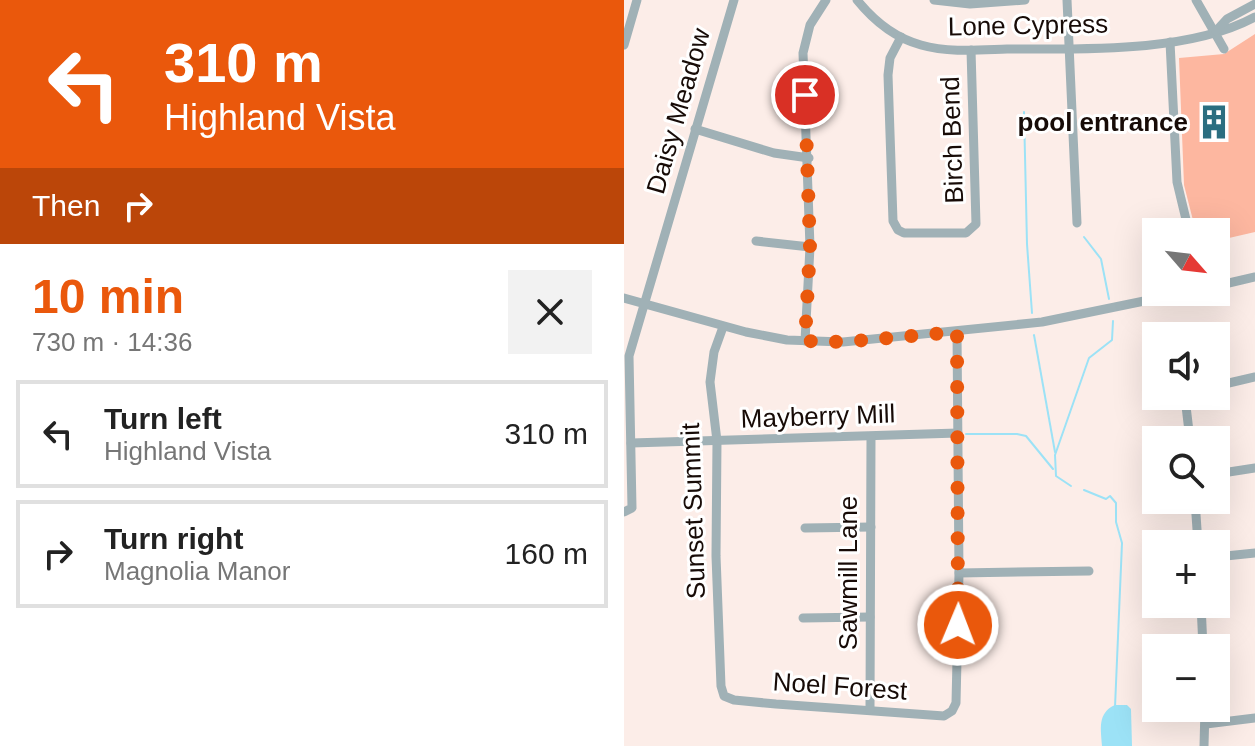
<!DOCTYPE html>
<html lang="en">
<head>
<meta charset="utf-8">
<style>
  :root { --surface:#fff; --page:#f2f2f2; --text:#222; --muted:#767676; --line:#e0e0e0; --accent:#ea580c }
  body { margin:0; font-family:Arial,sans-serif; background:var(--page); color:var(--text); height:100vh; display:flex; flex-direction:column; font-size:30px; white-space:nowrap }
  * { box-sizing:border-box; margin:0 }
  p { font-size:26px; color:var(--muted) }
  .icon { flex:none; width:44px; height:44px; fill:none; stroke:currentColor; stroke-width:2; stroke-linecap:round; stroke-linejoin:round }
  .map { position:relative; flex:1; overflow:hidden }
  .details { display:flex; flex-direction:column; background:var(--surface); width:624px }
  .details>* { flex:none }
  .top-card { background:#ea580c; color:#fff; overflow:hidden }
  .needle { width:52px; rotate:118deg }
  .controls { position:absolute; left:518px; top:218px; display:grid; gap:16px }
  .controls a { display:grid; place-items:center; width:88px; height:88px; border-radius:0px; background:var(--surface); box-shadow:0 8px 32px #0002; font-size:40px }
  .pin { position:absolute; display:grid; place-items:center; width:68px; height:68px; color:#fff; margin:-34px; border:4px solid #fff; border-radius:50%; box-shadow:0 2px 8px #0007 }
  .me { position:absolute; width:88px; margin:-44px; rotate:1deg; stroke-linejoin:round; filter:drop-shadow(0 0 6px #0008) }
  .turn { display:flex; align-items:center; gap:28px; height:168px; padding:0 32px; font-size:36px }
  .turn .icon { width:104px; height:104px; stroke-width:2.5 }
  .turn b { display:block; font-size:56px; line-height:68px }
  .then { display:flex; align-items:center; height:76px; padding:0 32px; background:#0003; gap:16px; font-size:30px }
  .round { display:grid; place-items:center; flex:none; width:84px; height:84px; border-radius:0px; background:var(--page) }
  .head { display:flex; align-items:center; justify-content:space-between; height:136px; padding:0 32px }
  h1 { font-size:48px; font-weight:700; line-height:60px; color:var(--accent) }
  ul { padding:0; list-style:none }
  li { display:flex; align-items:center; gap:24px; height:108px; margin:0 16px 12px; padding:0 16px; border:4px solid var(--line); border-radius:0px }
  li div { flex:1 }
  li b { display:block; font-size:30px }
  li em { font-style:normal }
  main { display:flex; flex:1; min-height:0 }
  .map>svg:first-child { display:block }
  .green { fill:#fdb7a0 }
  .water { fill:#9ce2f6 }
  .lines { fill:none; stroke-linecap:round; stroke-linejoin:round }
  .stream { stroke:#9ce2f6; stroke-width:2 }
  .minor { stroke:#a0b1b6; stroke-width:9 }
  .route { stroke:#ea580c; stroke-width:14; stroke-dasharray:0 25.2 }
  .labels { text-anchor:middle; stroke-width:6; stroke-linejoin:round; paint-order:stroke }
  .street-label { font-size:26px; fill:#170b07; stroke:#fff }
  .poi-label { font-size:26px; font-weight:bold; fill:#170b07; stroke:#fff; text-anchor:end }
</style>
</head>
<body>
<main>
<section class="details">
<div class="top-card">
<div class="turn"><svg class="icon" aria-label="left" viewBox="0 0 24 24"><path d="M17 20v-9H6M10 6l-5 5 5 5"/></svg><div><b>310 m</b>Highland Vista</div></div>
<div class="then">Then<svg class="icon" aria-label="right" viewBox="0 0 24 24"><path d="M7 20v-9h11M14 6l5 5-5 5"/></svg></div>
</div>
<div class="head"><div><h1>10 min</h1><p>730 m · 14:36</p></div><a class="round"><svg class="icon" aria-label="close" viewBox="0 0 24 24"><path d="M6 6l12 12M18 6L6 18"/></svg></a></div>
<ul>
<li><svg class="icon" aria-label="left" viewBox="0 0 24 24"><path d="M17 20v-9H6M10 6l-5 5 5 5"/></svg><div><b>Turn left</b><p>Highland Vista</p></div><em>310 m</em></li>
<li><svg class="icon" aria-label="right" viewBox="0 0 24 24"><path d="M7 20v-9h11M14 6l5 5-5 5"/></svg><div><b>Turn right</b><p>Magnolia Manor</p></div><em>160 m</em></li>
</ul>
</section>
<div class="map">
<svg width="631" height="746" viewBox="0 0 631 746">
  <rect width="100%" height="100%" fill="#fcede8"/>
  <path class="green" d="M631,34v198l-39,9v-9h-20l-12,-47 -5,-127 45,-4z"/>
  <path class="water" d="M491,705h12l4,4 1,37h-30c-1,-17 -5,-33 13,-41z"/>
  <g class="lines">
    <g class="stream">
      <path d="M400,112l3,132 5,69"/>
      <path d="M460,237l17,22 8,40"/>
      <path d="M410,335l21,117"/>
      <path d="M342,434h51l9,2 27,33"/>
      <path d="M447,486l-15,-10 -1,-21 34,-97 23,-18 1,-19"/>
      <path d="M460,490l22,9 4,-3 6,7v19l6,21 -7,164"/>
    </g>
    <g class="minor">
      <path d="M233,0c17,21 38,38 64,45 28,8 58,5 86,4 75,0 182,4 248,-32"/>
      <path d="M310,0l36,4 55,-4"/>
      <path d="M443,0l10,223"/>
      <path d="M572,0l28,49"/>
      <path d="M592,31l11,-12 28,-15"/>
      <path d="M277,37l-11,21 -2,17 5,146 5,9 6,3h62l10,-9 -5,-174"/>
      <path d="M546,42l7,140 12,50"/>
      <path d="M0,45l13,-45"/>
      <path d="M71,129l79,24 35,5"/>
      <path d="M132,241l54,6"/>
      <path d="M592,286l39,-9"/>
      <path d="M0,298l122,34 41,8 56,2 199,-20 146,-30"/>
      <path d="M99,327l-9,25 -4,30 7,59 -1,115 5,130 3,10 10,4 42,4 168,12 8,-5 4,-8 3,-130 -2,-241"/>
      <path d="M181,341l5,-94 -7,-194 7,-28 16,-25"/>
      <path d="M592,386l39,-9"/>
      <path d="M565,396l-3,10 4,34"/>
      <path d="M7,443l327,-10"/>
      <path d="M592,474l39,-6"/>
      <path d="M571,500l3,44"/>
      <path d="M0,512l8,-4 -3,-152 105,-356"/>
      <path d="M181,528l66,-1"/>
      <path d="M592,557l39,-4"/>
      <path d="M335,573l130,-2"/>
      <path d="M577,604l2,44"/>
      <path d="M179,618l67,-1"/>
      <path d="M246,710l1,-273"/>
      <path d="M582,724l49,-6"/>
      <path d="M580,746l1,-38"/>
    </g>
  </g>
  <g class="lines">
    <path class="route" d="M181,95l5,152 -5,94 38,1 114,-10 1,293"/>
  </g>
  <defs>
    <g id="building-bare" transform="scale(2.76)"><path d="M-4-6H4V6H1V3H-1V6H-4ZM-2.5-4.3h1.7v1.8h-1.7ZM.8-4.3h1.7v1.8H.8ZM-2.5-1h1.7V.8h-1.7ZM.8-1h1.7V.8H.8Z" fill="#2b6e80" stroke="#fff" stroke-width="2.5" paint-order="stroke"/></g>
  </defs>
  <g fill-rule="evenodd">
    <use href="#building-bare" x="590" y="122"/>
  </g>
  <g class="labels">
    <g class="street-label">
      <text transform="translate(404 25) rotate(-1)" y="9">Lone Cypress</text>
      <text transform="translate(54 111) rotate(-74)" y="9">Daisy Meadow</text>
      <text transform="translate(328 140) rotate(-92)" y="9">Birch Bend</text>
      <text transform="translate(194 416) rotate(-2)" y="9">Mayberry Mill</text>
      <text transform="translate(69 511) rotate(-92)" y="9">Sunset Summit</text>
      <text transform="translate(224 573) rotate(-90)" y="9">Sawmill Lane</text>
      <text transform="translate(216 686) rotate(4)" y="9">Noel Forest</text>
    </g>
    <g class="poi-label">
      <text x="564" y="131">pool entrance</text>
    </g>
  </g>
</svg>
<div class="controls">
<a><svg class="needle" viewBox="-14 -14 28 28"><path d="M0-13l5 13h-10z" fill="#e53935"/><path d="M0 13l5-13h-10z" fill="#767676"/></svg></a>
<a><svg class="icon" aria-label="sound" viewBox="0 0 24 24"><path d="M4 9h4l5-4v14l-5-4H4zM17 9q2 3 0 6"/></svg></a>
<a><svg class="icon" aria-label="search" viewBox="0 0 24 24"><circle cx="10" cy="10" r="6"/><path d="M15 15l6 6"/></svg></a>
<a>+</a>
<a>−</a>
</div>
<div class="pin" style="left:181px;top:95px;background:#d93025"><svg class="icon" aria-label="arrive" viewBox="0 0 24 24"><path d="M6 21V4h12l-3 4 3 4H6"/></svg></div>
<svg class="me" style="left:334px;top:625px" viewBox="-20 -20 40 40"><circle r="17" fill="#ea580c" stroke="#fff" stroke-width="3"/><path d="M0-11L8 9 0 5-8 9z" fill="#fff"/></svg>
</div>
</main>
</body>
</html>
